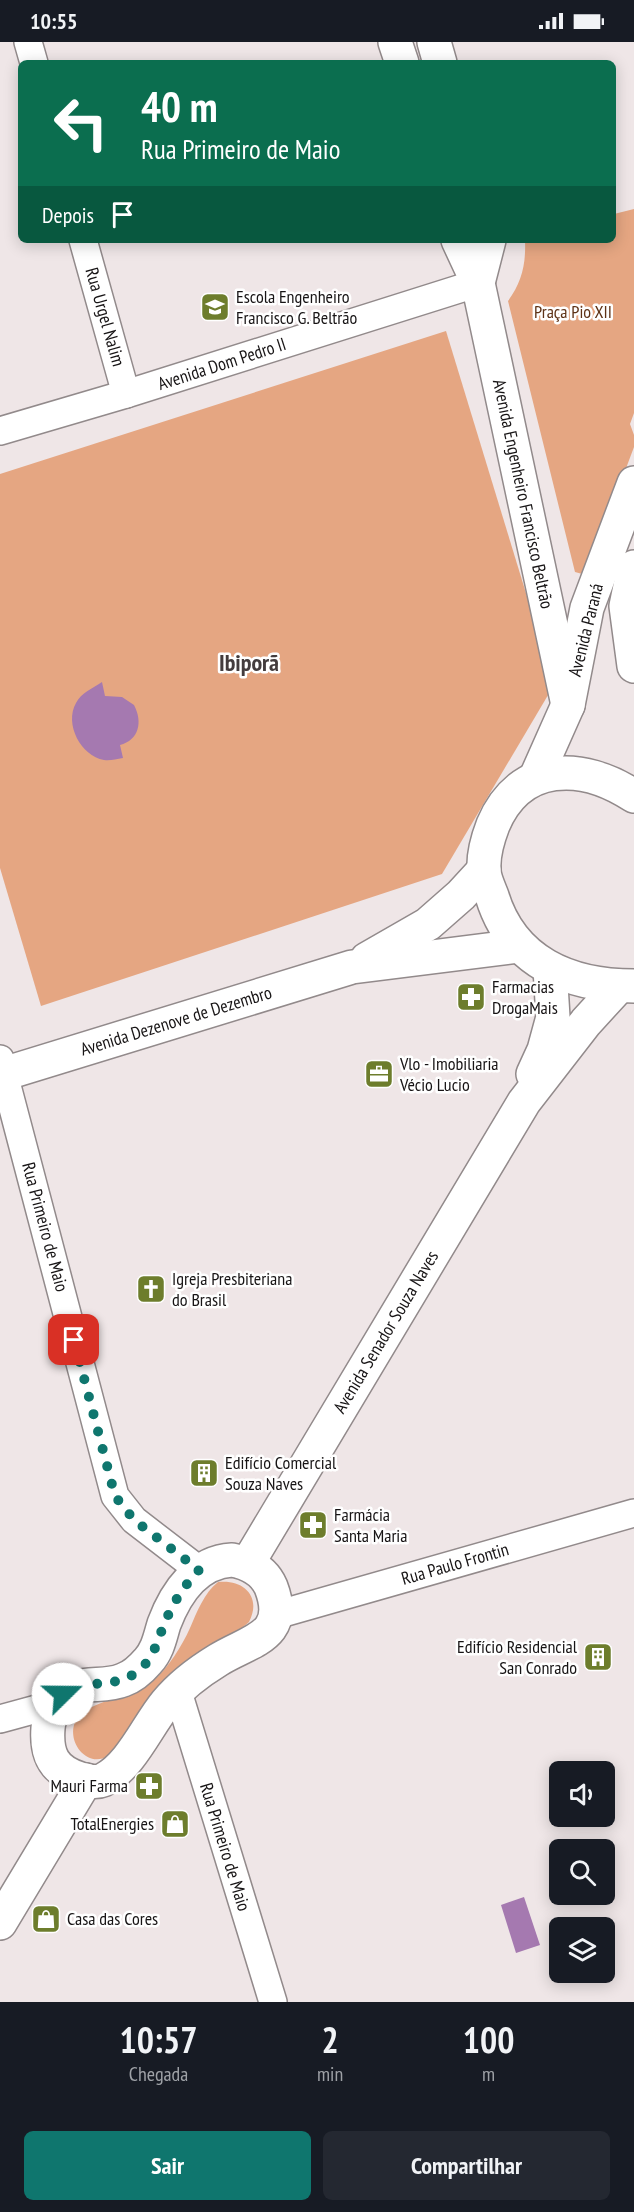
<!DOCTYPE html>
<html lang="pt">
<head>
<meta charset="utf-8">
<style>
  :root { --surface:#171b24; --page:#242831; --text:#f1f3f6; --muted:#9ea1a6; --accent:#0f766e }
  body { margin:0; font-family:"PT Sans Narrow",sans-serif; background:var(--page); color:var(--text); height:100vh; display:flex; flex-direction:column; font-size:22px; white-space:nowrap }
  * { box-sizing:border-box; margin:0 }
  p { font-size:20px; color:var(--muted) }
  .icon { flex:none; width:33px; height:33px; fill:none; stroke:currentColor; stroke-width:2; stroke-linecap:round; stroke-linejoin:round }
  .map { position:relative; height:1960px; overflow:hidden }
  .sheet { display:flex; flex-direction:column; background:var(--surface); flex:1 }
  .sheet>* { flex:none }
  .banner { position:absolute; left:18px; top:18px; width:598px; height:183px; border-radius:9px; box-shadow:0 3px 15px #0003; background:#0b6e4f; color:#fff; overflow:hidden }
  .buttons { position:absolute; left:549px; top:1719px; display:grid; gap:12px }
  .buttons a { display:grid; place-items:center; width:66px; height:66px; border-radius:9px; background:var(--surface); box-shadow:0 3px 15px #0003; font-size:30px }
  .pin { position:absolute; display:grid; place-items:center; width:51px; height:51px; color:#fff; margin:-26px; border-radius:12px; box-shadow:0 3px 9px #0006 }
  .me { position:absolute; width:66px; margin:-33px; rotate:68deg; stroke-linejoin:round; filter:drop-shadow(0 0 4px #0008) }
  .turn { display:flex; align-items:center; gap:21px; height:126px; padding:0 24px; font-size:27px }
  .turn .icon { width:78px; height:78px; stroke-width:2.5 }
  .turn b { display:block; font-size:42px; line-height:51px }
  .then { display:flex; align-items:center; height:57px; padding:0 24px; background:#0003; gap:12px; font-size:22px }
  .eta { display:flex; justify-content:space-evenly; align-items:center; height:102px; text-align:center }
  .eta b { font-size:36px; font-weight:800; line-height:42px }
  .primary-button { display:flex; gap:12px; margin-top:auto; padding:12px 24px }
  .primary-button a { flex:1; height:69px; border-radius:9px; background:var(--accent); color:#fff; font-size:24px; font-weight:800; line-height:69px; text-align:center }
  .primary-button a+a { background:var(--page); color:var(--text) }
  .status { display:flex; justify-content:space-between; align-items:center; height:42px; padding:0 30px; background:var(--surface); direction:ltr }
  .status svg { height:16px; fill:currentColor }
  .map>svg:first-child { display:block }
  .green { fill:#e5a682 }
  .water { fill:#a579b0 }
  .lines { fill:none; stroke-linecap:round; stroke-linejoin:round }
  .minor-casing { stroke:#928a8b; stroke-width:30 }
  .tertiary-casing { stroke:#928a8b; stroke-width:36 }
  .secondary-casing { stroke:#928a8b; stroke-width:36 }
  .minor { stroke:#fff; stroke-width:27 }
  .tertiary { stroke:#fff; stroke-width:33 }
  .secondary { stroke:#fff; stroke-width:33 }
  .route { stroke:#0f766e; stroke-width:10; stroke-dasharray:0 18 }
  .labels { text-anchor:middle; stroke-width:5; stroke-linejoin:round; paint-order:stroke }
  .poi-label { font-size:18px; fill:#171415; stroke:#fff; text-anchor:start }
  .park-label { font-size:18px; fill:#5e3216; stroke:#fff }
  .street-label { font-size:18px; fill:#171415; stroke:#fff }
  .district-label { font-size:24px; font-weight:bold; fill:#433c3d; stroke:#fff }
</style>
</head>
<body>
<div class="status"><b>10:55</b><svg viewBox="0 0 49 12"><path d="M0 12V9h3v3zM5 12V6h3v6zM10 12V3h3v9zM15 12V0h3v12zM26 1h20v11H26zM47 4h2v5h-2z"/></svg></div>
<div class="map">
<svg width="634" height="1960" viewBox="0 0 634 1960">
  <rect width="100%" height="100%" fill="#efe6e7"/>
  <g class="green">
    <path d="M634,167v204l-4,11 4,11v12l-48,128 -11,-3 -67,-271c14,-19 18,-37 17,-61h89v-26z"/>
    <path d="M446,289l108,354 -112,189 -401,132 -41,-138v-394z"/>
    <path d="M218,1540c26,-3 44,15 31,40l-114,97c-8,12 -14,30 -27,37 -21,13 -43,-15 -32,-36 9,-18 58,-24 77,-39 15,-13 29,-35 37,-53 7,-16 14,-35 28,-46z"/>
  </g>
  <g class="water">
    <path d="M102,640l3,14 17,1 12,8c9,17 5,35 -14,40l3,13c-7,1 -13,3 -19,2 -23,-4 -40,-36 -28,-57 5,-10 17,-15 26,-21z"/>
    <path d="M524,1855l16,48 -24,8 -15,-48z"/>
  </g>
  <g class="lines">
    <g class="minor-casing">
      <g id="minor">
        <path d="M28,0l6,21"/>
        <path d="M83,198l43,154"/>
        <path d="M0,389l126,-37 352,-111"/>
        <path d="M0,1017l115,437 19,24 65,50"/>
        <path d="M276,1573l358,-102"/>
        <path d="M178,1650l95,310"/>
        <path d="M0,1677l55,-15"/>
      </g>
    </g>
    <g class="tertiary-casing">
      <g id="tertiary">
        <path d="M395,0l7,21"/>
        <path d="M434,0l6,21"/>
        <path d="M458,198l20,43 90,422"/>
        <path d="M478,241l11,-43"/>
        <path d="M533,1032l11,-24 9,-33 -3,-48"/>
        <path d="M232,1518c17,3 32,11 39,27 19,50 -21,53 -53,73 -18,11 -38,26 -52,43 -19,23 -35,63 -63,77 -7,3 -15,1 -22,-1 -28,-8 -35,-25 -33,-51 1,-9 4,-20 9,-26 19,-26 42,-12 66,-22 9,-3 19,-12 25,-19 10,-11 12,-24 16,-37 12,-32 33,-62 68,-64z"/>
        <path d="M248,1521l276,-461 62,-80 33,-36"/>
        <path d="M0,1881l86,-143"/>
      </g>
    </g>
    <g class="secondary-casing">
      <g id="secondary">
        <path d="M634,525l-8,39 8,60"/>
        <path d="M536,735l32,-72 19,-97 47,-125"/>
        <path d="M634,754c-52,-34 -114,-35 -141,29 -5,13 -10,30 -9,45 0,8 5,18 8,26 20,66 77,90 142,90"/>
        <path d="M367,917l61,-35 33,-29 23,-25"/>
        <path d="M0,1033l352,-108 167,-21"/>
      </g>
    </g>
    <use href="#minor" class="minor"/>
    <use href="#tertiary" class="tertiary"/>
    <use href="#secondary" class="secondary"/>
  </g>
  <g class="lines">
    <path class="route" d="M63,1652c27,-17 49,-4 74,-22 18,-14 20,-32 29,-52 8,-19 19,-35 33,-50l-65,-50 -19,-24 -41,-156"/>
  </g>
  <defs>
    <g id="school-square" transform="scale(1.5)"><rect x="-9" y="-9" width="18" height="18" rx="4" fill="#6d7d2c" stroke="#fff"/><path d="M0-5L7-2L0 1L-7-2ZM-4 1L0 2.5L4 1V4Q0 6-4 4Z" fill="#fff"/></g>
    <g id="pharmacy-square" transform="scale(1.5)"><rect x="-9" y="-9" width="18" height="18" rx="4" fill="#6d7d2c" stroke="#fff"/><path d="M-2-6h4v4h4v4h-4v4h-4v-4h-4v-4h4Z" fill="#fff"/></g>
    <g id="office-square" transform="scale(1.5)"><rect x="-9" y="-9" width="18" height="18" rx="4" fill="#6d7d2c" stroke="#fff"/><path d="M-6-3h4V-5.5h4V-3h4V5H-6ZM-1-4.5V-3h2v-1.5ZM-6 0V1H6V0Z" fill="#fff"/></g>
    <g id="church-square" transform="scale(1.5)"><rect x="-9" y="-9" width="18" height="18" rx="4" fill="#6d7d2c" stroke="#fff"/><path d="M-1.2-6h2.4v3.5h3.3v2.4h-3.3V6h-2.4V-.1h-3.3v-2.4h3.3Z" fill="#fff"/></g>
    <g id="building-square" transform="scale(1.5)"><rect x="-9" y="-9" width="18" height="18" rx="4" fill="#6d7d2c" stroke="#fff"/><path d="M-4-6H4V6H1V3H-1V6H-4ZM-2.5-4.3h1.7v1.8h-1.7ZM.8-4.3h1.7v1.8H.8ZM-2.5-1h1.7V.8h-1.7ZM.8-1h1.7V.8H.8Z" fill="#fff"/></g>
    <g id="shop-square" transform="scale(1.5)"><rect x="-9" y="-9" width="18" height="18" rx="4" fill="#6d7d2c" stroke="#fff"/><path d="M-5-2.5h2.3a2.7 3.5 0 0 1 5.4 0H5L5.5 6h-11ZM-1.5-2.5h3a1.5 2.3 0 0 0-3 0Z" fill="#fff"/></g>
  </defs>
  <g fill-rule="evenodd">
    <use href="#school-square" x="215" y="265"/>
    <use href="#pharmacy-square" x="471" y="955"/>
    <use href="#office-square" x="379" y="1032"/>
    <use href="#church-square" x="151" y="1247"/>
    <use href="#building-square" x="204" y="1431"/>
    <use href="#pharmacy-square" x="313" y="1483"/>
    <use href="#building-square" x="598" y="1615"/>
    <use href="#pharmacy-square" x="149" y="1744"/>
    <use href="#shop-square" x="175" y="1782"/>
    <use href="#shop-square" x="46" y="1877"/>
  </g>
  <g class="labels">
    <g class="poi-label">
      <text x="236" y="261">Escola Engenheiro<tspan x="236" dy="21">Francisco G. Beltrão</tspan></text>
      <text x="492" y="951">Farmacias<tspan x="492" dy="21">DrogaMais</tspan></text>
      <text x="400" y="1028">Vlo - Imobiliaria<tspan x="400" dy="21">Vécio Lucio</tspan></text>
      <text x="172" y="1243">Igreja Presbiteriana<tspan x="172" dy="21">do Brasil</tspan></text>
      <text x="225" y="1427">Edifício Comercial<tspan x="225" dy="21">Souza Naves</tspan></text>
      <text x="334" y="1479">Farmácia<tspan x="334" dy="21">Santa Maria</tspan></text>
      <text x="577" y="1611" text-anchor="end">Edifício Residencial<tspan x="577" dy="21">San Conrado</tspan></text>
      <text x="128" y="1750" text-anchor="end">Mauri Farma</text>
      <text x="154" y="1788" text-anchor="end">TotalEnergies</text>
      <text x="67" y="1883">Casa das Cores</text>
    </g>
    <g class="park-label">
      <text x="573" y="276">Praça Pio XII</text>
    </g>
    <g class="street-label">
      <text transform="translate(105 275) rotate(74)" y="6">Rua Urgel Nalim</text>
      <text transform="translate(222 322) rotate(-18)" y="6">Avenida Dom Pedro II</text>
      <text transform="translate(523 452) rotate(78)" y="6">Avenida Engenheiro Francisco Beltrão</text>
      <text transform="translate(586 588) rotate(-76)" y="6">Avenida Paraná</text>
      <text transform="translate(176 979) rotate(-17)" y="6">Avenida Dezenove de Dezembro</text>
      <text transform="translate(45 1185) rotate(75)" y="6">Rua Primeiro de Maio</text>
      <text transform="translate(386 1290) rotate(-59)" y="6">Avenida Senador Souza Naves</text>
      <text transform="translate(455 1522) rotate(-16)" y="6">Rua Paulo Frontin</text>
      <text transform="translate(225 1805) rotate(73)" y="6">Rua Primeiro de Maio</text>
    </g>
    <g class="district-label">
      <text x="249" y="629">Ibiporã</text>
    </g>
  </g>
</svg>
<div class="buttons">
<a><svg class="icon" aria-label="sound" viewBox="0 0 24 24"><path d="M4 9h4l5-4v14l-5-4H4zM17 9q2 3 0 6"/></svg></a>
<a><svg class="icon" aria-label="search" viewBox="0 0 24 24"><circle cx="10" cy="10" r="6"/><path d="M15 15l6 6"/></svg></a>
<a><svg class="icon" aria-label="layers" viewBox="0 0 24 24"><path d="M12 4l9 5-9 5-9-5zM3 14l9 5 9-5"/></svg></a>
</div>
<div class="pin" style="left:74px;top:1298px;background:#d93025"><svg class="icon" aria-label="arrive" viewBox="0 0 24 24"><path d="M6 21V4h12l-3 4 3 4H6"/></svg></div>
<svg class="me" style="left:63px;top:1652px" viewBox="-20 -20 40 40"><circle r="19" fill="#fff"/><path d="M0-13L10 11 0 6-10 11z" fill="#0f766e"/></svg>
<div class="banner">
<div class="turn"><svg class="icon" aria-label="left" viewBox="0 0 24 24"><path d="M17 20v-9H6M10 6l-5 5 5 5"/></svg><div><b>40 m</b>Rua Primeiro de Maio</div></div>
<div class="then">Depois<svg class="icon" aria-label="arrive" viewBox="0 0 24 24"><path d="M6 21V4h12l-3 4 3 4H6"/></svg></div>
</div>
</div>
<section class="sheet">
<div class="eta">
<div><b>10:57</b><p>Chegada</p></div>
<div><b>2</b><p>min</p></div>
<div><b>100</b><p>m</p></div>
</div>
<div class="primary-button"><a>Sair</a><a>Compartilhar</a></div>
</section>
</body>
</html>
